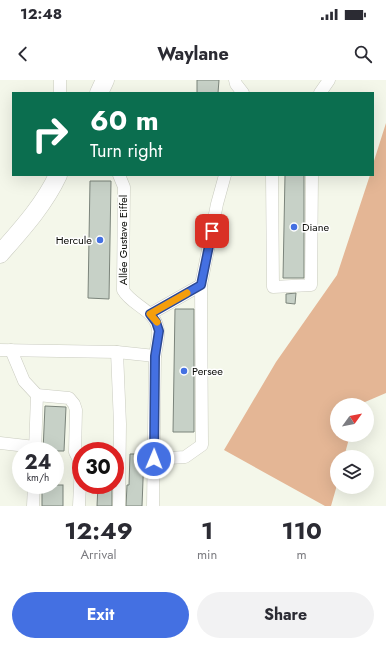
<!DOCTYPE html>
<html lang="en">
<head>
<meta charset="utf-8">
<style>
  :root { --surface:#fff; --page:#f2f2f3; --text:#2b2b33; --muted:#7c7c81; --accent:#4470e2 }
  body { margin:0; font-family:Jost,sans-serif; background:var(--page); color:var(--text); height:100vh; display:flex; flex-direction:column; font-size:15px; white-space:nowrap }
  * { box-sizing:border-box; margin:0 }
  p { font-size:13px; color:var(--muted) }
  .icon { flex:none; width:22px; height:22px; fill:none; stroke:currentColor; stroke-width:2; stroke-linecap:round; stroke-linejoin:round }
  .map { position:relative; height:426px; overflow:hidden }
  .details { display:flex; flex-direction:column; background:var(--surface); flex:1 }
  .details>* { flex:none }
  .guide { position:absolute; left:12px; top:12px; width:362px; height:84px; border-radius:0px; box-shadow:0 4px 16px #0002; background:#0b6e4f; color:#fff; overflow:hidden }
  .needle { width:26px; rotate:57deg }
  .fabs { position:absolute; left:330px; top:318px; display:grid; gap:8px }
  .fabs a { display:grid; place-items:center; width:44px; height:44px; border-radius:50%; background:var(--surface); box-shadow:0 4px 16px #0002; font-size:20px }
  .speed { position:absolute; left:12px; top:362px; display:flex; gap:8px; font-size:20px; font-weight:700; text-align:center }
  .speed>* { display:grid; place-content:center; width:52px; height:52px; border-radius:50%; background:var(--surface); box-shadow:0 4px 16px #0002; line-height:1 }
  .speed small { font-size:10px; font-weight:400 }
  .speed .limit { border:6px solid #d22; background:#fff; color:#111 }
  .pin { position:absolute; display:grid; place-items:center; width:34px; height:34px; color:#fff; margin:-17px; border-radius:8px; box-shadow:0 2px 6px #0006 }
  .me { position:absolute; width:44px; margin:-22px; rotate:1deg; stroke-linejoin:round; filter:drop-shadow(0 0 3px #0008) }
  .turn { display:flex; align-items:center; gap:14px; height:84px; padding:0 12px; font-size:18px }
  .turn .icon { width:52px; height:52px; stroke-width:2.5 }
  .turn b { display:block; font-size:28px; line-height:34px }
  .eta { display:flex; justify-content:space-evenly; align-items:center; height:68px; text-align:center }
  .eta b { font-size:24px; font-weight:700; line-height:28px }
  .primary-button { display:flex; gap:8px; margin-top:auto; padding:8px 12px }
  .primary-button a { flex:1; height:46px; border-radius:24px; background:var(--accent); color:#fff; font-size:16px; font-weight:700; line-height:46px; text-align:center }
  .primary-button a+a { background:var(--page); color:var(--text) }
  .status { display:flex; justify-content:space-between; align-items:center; height:28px; padding:0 20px; background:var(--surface); direction:ltr }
  .status svg { height:11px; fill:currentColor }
  header { display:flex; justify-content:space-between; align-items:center; height:52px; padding:0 12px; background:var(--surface); font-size:18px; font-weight:700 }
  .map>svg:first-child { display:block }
  .forest { fill:#e4b695 }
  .building { fill:#c7d1c7; stroke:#7b847b }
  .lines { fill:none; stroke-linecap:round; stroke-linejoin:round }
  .street-casing { stroke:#caccc0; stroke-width:13 }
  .secondary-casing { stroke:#caccc0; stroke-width:19 }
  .street { stroke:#fff; stroke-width:12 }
  .secondary { stroke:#fff; stroke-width:18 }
  .route-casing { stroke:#2c4993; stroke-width:10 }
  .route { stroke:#4470e2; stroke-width:7 }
  .slow { stroke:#f59e0b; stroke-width:7 }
  .poi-dot { fill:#4470e2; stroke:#fff; stroke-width:1.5 }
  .labels { text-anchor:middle; stroke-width:3; stroke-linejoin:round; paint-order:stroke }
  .poi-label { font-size:11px; fill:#0b0c08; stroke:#fff; text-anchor:start }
  .street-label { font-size:11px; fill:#0b0c08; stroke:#fff }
</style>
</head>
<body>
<div class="status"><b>12:48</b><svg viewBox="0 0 49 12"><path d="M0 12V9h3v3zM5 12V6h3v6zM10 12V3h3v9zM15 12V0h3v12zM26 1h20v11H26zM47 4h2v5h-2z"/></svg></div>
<header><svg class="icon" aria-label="back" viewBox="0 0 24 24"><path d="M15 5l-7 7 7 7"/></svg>Waylane<svg class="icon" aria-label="search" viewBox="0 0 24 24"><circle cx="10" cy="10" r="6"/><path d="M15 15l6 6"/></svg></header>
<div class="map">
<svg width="386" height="426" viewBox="0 0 386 426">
  <rect width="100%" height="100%" fill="#f4f7ea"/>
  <path class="forest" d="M386,43v270l-28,12h-21v30h13l-6,22h-7v28l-6,21h-6l-101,-56 52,-88 61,-87 33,-100h3v-11z"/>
  <g class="building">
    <path d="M197,0h22l-1,13h-21z"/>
    <path d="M285,95h19v103h-21z"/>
    <path d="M90,101h21l-2,118 -21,-1z"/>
    <path d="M296,213l-1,11 -9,-1v-9z"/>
    <path d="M175,229h19v123h-21z"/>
    <path d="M45,326l21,1 -2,44h-21z"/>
    <path d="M130,374h14l-2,52h-16l1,-21h2z"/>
    <rect x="42" y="405" width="21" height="21"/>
    <path d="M98,405h14v21h-15z"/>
  </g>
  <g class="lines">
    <g class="street-casing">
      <g id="street">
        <path d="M235,0l1,4 7,9"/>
        <path d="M60,13v-13"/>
        <path d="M320,13l9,-13"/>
        <path d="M119,95l5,12 -1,103c9,16 33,20 35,40 1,8 -2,18 -3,26l-2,150"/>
        <path d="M272,95l1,112 38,-2 1,-110"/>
        <path d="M150,234l51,-29"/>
        <path d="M0,270l117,2 38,4"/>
        <path d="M11,270l13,31 13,14 -2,56"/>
        <path d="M117,272l3,72 -1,82"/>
        <path d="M37,315l32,3 5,6 2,6 -1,42 6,12 -2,42"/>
        <path d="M0,363l35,4"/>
        <path d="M154,379l31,-2 17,-12 -1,-160 16,-81 8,-29"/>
        <path d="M33,426l1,-21"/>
      </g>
    </g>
    <g class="secondary-casing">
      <g id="secondary">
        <path d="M99,13l6,-13"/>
        <path d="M0,174c21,-24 44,-49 58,-79"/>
      </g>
    </g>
    <use href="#street" class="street"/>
    <use href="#secondary" class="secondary"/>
  </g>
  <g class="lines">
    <g class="route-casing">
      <path id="route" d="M154,379l1,-103 4,-25 -3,-9 -6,-8 51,-29 11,-54"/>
    </g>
    <use href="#route" class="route"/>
    <path class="slow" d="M157,242l-7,-8 37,-21"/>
  </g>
  <g class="poi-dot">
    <circle cx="294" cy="147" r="4"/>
    <circle cx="100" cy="160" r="4"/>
    <circle cx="184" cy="291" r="4"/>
  </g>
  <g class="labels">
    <g class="poi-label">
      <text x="302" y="151">Diane</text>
      <text x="92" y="164" text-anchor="end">Hercule</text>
      <text x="192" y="295">Persee</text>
    </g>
    <g class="street-label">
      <text transform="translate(123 160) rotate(-90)" y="4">Allée Gustave Eiffel</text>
    </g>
  </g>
</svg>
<div class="fabs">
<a><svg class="needle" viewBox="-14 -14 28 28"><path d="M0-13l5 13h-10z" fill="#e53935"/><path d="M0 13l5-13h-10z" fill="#7c7c81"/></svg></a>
<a><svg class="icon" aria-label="layers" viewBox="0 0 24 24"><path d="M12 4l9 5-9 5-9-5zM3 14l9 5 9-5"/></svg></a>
</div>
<div class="speed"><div>24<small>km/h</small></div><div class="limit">30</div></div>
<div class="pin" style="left:212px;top:151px;background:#d93025"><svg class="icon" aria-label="arrive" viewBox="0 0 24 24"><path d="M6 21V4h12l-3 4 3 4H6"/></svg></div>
<svg class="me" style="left:154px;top:379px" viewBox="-20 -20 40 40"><circle r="17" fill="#4470e2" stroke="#fff" stroke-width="3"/><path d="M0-11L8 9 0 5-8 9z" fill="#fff"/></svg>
<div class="guide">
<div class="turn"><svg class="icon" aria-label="right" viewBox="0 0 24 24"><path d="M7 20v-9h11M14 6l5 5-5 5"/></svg><div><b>60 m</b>Turn right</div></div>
</div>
</div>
<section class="details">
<div class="eta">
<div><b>12:49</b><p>Arrival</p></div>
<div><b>1</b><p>min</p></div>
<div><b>110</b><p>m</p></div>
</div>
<div class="primary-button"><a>Exit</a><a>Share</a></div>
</section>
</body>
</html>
